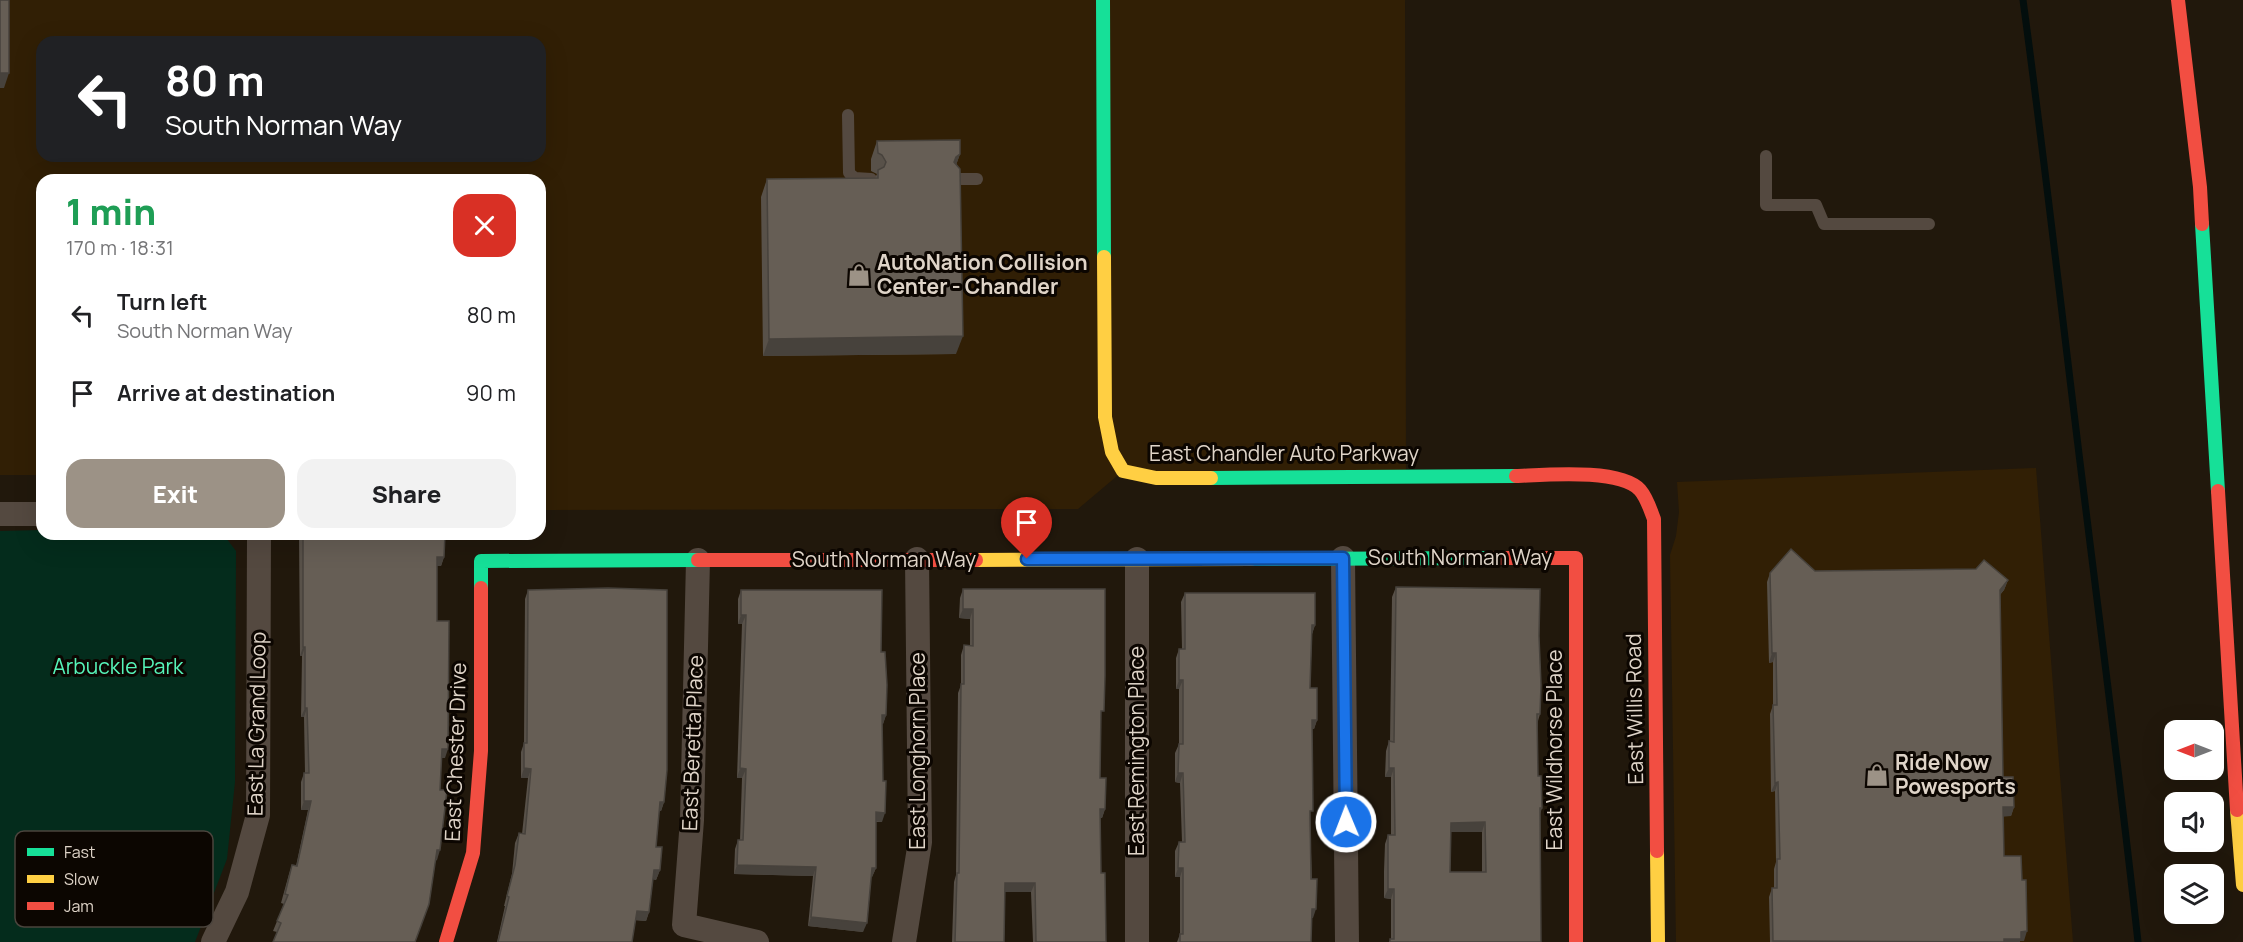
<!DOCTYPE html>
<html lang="en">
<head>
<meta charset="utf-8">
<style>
  :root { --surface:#fff; --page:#f2f2f2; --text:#202124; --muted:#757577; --accent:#9c9286 }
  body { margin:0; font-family:Manrope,sans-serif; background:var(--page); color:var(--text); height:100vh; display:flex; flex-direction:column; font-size:22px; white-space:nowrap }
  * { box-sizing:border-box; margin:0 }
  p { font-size:20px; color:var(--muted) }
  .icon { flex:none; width:33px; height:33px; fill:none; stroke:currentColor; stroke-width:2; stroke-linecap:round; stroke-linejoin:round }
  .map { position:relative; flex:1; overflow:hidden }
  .details { position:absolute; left:36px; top:174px; width:510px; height:366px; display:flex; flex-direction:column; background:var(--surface); border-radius:18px; box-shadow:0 6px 24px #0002 }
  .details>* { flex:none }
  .top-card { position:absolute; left:36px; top:36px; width:510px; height:126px; border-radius:18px; box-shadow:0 6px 24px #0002; background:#202124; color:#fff; overflow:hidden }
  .needle { width:39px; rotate:270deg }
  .fabs { position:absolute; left:2164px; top:720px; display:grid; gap:12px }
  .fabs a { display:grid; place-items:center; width:60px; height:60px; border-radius:12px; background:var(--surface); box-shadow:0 6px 24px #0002; font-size:30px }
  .pin { position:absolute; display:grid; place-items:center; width:51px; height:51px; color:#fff; margin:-62px -26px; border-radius:50% 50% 50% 0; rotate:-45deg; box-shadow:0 0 6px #0007 }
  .pin .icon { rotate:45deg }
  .me { position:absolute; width:66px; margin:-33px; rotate:359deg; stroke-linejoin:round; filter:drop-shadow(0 0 4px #0008) }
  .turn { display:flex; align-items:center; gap:21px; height:126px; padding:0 30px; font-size:27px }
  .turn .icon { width:78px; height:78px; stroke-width:2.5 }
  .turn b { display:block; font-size:42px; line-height:51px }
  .round { display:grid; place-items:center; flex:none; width:63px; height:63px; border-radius:18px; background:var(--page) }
  .summary { display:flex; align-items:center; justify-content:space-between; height:102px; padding:0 30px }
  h1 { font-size:36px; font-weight:800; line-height:45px; color:#1e9e55 }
  .cta { display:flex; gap:12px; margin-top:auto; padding:12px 30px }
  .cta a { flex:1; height:69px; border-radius:18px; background:var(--accent); color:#fff; font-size:24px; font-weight:800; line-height:69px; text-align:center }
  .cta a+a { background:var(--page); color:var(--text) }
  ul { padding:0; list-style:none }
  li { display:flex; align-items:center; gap:18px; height:78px; padding:0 30px }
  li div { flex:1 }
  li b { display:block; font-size:22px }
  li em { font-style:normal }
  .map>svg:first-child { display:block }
  .built { fill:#311f05; fill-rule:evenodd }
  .green { fill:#042c1c }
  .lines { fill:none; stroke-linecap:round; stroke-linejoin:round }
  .stream { stroke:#030e0d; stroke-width:7 }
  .lane { stroke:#544940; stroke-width:12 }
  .street { stroke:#544940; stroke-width:24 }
  .fast { stroke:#16e098; stroke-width:14 }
  .slow { stroke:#ffcf43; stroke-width:14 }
  .jam { stroke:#f24e42; stroke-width:14 }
  .wall { fill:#585149; fill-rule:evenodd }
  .shaded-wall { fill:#47423c }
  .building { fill:#665e55; stroke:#47423c; stroke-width:1.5; fill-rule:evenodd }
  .route-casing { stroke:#114b97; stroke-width:15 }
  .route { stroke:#1a73e8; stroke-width:10 }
  .labels { text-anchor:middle; stroke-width:6; stroke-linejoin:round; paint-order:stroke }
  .poi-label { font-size:21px; font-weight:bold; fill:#dfd4c8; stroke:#0c0601; text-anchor:start }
  .street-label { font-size:21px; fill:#dfd4c8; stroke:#0c0601 }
  .park-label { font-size:21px; fill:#56f4b9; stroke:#0c0601 }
  .key { fill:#0c0601; stroke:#4b443d; stroke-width:1.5 }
  .key-label { font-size:16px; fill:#dfd4c8 }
</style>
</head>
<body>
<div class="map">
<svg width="2243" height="942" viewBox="0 0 2243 942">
  <rect width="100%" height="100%" fill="#21180c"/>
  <g class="built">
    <path d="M0,0h1405l1,476 -283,-5 -45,38 -538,1v-330h-498v295h-42zM42,42h498v114h-498z"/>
    <path d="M2036,468l37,474h-397l-6,-387 6,-19 3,-24 -2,-30z"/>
  </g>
  <path class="green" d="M42,530v4h181l13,17 -1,231 -8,77 -32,83h-195v-411z"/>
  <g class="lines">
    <path class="stream" d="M2023,0c19,140 35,281 52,421 21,174 44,347 63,521"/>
    <g class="lane">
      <path d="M848,115l1,58 6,5 16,1"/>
      <path d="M1766,156v49h50l8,19h105"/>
      <path d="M956,179h21"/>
    </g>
    <g class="street">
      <path d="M0,514h42"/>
      <path d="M1343,558l4,384"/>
      <path d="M1137,559v383"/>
      <path d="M698,560l-6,260 -8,105 73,17"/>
      <path d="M213,942l24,-50 21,-77 1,-281"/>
      <path d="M904,942l16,-100 -3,-283"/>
    </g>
    <g class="fast">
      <path d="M1103,0l1,257"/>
      <path d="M2202,224l16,267"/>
      <path d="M1211,478l305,-2"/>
      <path d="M1251,559l243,-1"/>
      <path d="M481,588v-27l217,-1"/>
    </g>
    <g class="slow">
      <path d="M1104,257l1,160 7,35 11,19 33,7h55"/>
      <path d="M976,560l275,-1"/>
      <path d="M2237,810l6,75"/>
      <path d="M1657,851l1,91"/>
    </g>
    <g class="jam">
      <path d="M2178,0l22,187 2,37"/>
      <path d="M1516,476c28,-1 104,-8 124,14 7,8 10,19 14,29l3,332"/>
      <path d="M2218,491l19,319"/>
      <path d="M1494,558h82v384"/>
      <path d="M698,560h278"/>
      <path d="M446,942l27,-89 8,-102v-163"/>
    </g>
  </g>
  <g class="wall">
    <path d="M877,141l83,13 -4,11v189l-193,2 -2,-159 6,-18 108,-1 2,-4 -6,-3v-12z"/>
    <path d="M299,534h146l-1,23 -3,9h-4v55l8,137h-4l-4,102 -160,72 -4,-1 11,-27 -3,-1 8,-29 3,-9 4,1 12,-56h-7v-28l3,-9h1l-1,-56h-3l1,-61h-2z"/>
    <path d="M1976,569l32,11 -4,10 -4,5 3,182 11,30 -3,9h-8l1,40 20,85h-4v1h-250l-1,-45 3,-9h2v-19l2,-7 -1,-71 -4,1 -1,-78 3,-9v-43l-4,1 -2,-81 3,-9 45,-2z"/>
    <path d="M1396,587l143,49 1,78 -2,7v55l4,32 -2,6 1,128h-152l2,-3v-40l-7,-1v-27l1,-27 3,-9h3v-58h-6l1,-26 3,-10 1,1 2,-145zM1451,832h31v40h-32z"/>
    <path d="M963,589l138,130 -1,59 5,31 -3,9h-2l1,55 5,69h-73l-2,-50h-26l-1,50h-52l2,-60 2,-7 2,-182 3,-8v-30l3,-10h6v-26l-11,-1 1,-20z"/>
    <path d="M528,590l136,212 -3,9h-2l-3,36 4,23 -4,10 -3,-1 -4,33 -3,9 -11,-1 -3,22h-135l8,-36h-1l8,-32 3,-31 4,-10 3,1 6,-56h-7v-26l3,-9 1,-144z"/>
    <path d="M741,590l140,62 5,63 -3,9h-1v98h-6v46l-4,9h-1l-8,55 -55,-6 5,-50 -79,-2 1,-25 3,-9h2l2,-62h-5l5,-154h-4v-25z"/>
    <path d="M1185,593l130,32 -3,9 -2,54 7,32 -3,9h-2l-2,90 3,99h-2v24h-134l3,-8v-57h-5v-26l4,-9h3l-2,-59 -5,-1v-29l4,-9v-55h-3v-31l3,-9h3l-1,-47z"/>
  </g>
  <g class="shaded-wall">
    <path d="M0,73h9l-5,15h-4z"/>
    <path d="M960,154l-6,17 -5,3 7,-17z"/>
    <path d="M963,336l-7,18 -193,2 6,-17z"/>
    <path d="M437,557h7l-3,9h-8z"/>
    <path d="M2008,580l-4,10 -8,9 4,-9z"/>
    <path d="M963,609h10l-3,10 -11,-1z"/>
    <path d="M741,615h5l-4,9h-4z"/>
    <path d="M1312,625h3l-3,9z"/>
    <path d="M303,647h2l-3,9h-2z"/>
    <path d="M1772,653h4l-3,9 -4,1z"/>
    <path d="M1179,680h4l-4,9h-3z"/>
    <path d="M305,708h2l-3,9h-3z"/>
    <path d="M882,715h4l-3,9h-5z"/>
    <path d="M1312,720h5l-3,9h-6z"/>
    <path d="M442,749h6l-3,9h-7z"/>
    <path d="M524,768l7,1 -3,9h-7z"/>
    <path d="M740,768l6,1 -4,9h-5z"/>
    <path d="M1389,768h5l-3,9h-6z"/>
    <path d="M1178,773h5l-3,10 -5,-1z"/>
    <path d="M1778,782l-3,9 -4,1 4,-9z"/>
    <path d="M304,801h7l-3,9h-7z"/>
    <path d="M660,802h4l-3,9h-5z"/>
    <path d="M2003,807h11l-3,9 -11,1z"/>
    <path d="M1100,809h5l-3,9h-5z"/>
    <path d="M876,812l9,1 -3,9 -9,-1z"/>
    <path d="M1485,822l-3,10h-35l4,-9z"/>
    <path d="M437,850h3l-3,10 -3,-1z"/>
    <path d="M737,865l79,2 -3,9 -79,-2z"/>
    <path d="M872,868h4l-4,9h-3z"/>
    <path d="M1178,868h5l-3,9h-5z"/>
    <path d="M654,870h6l-4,10 -5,-1z"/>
    <path d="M1005,883h30l-4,9h-30z"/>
    <path d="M1388,889h6l-3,10 -7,-1z"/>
    <path d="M1312,909h4l-3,9h-5z"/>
    <path d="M637,911l12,1 -3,9 -13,-1z"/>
    <path d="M811,917l56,6 -4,9 -55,-6z"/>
    <path d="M2027,931l-3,10h-4v1h-17l1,-3 17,-7z"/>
  </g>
  <g class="building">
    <rect x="0" y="0" width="9" height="73"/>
    <path d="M960,140v14l-4,3 -2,5 6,7 3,167 -194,3 -2,-160 111,-1v-8l6,-3 2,-5 -4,-7 -4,-2 -1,-12z"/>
    <path d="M303,534h142l-1,23h-7v64h12l-1,128h-6l-2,41h7l-7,60h-3l-8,54 -14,38h-142l8,-19 -4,-2 11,-26 -3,-1 7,-29 5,1 14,-65h-7v-28h5l-2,-65h-2v-61h-2z"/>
    <path d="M1791,549l24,22 161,-2 8,-9 24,20 -8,10 3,187h10l1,30h-11l1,49h17l1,24h4l1,51 -6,1v7h-17v3l-231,-1 -1,-53h5v-29h3l-2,-77 -3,1 -2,-78h4l-1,-52h-4l-2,-80z"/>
    <path d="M1396,587l144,2 -1,47 2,49 -1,29h-3l1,62h3l1,32h-2l1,134h-151v-3h4v-50h-6v-54h7l-1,-67h-5v-27l5,1zM1485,822l1,50h-36l1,-49z"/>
    <path d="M608,588l59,2v180l-3,32h-4l-4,45h6l-2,23h-6l-5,42 -12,-1 -5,31h-134l11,-45 -2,-1 8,-31 4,-32 6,1 6,-65 -7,-1v-25h3l1,-153z"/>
    <path d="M963,589h142v87l-1,35h-3l-1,67h6l-1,31h-5l1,64h4l1,69h-70l-1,-59h-30l-1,59h-49l2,-69h2l2,-189h3v-39l9,1v-37h-10z"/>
    <path d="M741,590h141l-1,62h4l2,33 -1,30h-4l1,66h3l-1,32 -9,-1v56h-4l-5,55 -56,-6 5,-50 -79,-2 1,-25h5l3,-71 -6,-1 6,-153h-5z"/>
    <path d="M1185,593h130v32h-3l-2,63h7v32h-5l1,91h-3l1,68h6l-1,30h-4l-1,33h-131v-8h3v-66h-5l1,-26h6l-2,-69h-5l1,-29h4v-64h-4v-31h6z"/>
  </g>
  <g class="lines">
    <g class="route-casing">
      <path id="route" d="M1027,559l316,-1 3,264"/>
    </g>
    <use href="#route" class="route"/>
  </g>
  <defs>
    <g id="shop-bare" transform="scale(1.8)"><path d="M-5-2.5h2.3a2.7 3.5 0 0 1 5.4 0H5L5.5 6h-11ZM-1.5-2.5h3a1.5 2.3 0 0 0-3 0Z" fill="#9c9286" stroke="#0c0601" stroke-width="2.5" paint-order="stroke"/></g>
  </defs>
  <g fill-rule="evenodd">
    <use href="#shop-bare" x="859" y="275"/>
    <use href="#shop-bare" x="1877" y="775"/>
  </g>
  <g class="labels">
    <g class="poi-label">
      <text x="877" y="270">AutoNation Collision<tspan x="877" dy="24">Center - Chandler</tspan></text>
      <text x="1895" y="770">Ride Now<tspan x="1895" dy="24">Powesports</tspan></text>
    </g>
    <g class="street-label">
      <text x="1284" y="461">East Chandler Auto Parkway</text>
      <text x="1460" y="565">South Norman Way</text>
      <text x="884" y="567">South Norman Way</text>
      <text transform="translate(1635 709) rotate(-91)" y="7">East Willis Road</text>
      <text transform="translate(257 724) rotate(-89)" y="7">East La Grand Loop</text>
      <text transform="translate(693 743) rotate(-88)" y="7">East Beretta Place</text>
      <text transform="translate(1555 750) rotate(-90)" y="7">East Wildhorse Place</text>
      <text transform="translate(918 751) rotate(-90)" y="7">East Longhorn Place</text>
      <text transform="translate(1137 751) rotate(-90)" y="7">East Remington Place</text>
      <text transform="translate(456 752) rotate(-88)" y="7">East Chester Drive</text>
    </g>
    <g class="park-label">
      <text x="118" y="674">Arbuckle Park</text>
    </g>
  </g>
  <rect x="15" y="831" width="198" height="96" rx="9" class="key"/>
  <rect x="27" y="848" width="27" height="8" fill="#16e098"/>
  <rect x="27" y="875" width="27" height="8" fill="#ffcf43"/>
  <rect x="27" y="902" width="27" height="8" fill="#f24e42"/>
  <g class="key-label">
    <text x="64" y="858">Fast</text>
    <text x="64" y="885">Slow</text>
    <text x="64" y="912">Jam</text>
  </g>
</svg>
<div class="fabs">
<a><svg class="needle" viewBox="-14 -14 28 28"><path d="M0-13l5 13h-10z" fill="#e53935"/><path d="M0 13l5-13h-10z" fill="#757577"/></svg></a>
<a><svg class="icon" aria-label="sound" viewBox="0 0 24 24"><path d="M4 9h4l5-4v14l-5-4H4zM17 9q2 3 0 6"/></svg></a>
<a><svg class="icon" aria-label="layers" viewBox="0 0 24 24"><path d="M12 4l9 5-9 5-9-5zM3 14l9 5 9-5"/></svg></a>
</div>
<div class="pin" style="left:1027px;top:559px;background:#d93025"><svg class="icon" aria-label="arrive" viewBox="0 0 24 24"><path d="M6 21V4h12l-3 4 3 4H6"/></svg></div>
<svg class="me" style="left:1346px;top:822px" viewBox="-20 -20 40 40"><circle r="17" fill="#1a73e8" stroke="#fff" stroke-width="3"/><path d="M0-11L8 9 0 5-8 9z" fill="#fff"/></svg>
<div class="top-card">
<div class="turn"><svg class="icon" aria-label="left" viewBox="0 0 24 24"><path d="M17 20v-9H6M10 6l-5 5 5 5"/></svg><div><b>80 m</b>South Norman Way</div></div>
</div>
<section class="details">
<div class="summary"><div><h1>1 min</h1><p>170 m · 18:31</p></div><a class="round" style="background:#d93025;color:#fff"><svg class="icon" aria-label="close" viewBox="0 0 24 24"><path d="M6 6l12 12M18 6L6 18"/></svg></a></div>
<ul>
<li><svg class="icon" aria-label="left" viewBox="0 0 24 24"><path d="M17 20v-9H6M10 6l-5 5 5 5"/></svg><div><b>Turn left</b><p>South Norman Way</p></div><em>80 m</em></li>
<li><svg class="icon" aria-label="arrive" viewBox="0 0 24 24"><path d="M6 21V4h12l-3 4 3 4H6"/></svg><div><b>Arrive at destination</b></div><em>90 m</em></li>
</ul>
<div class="cta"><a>Exit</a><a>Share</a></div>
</section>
</div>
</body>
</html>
